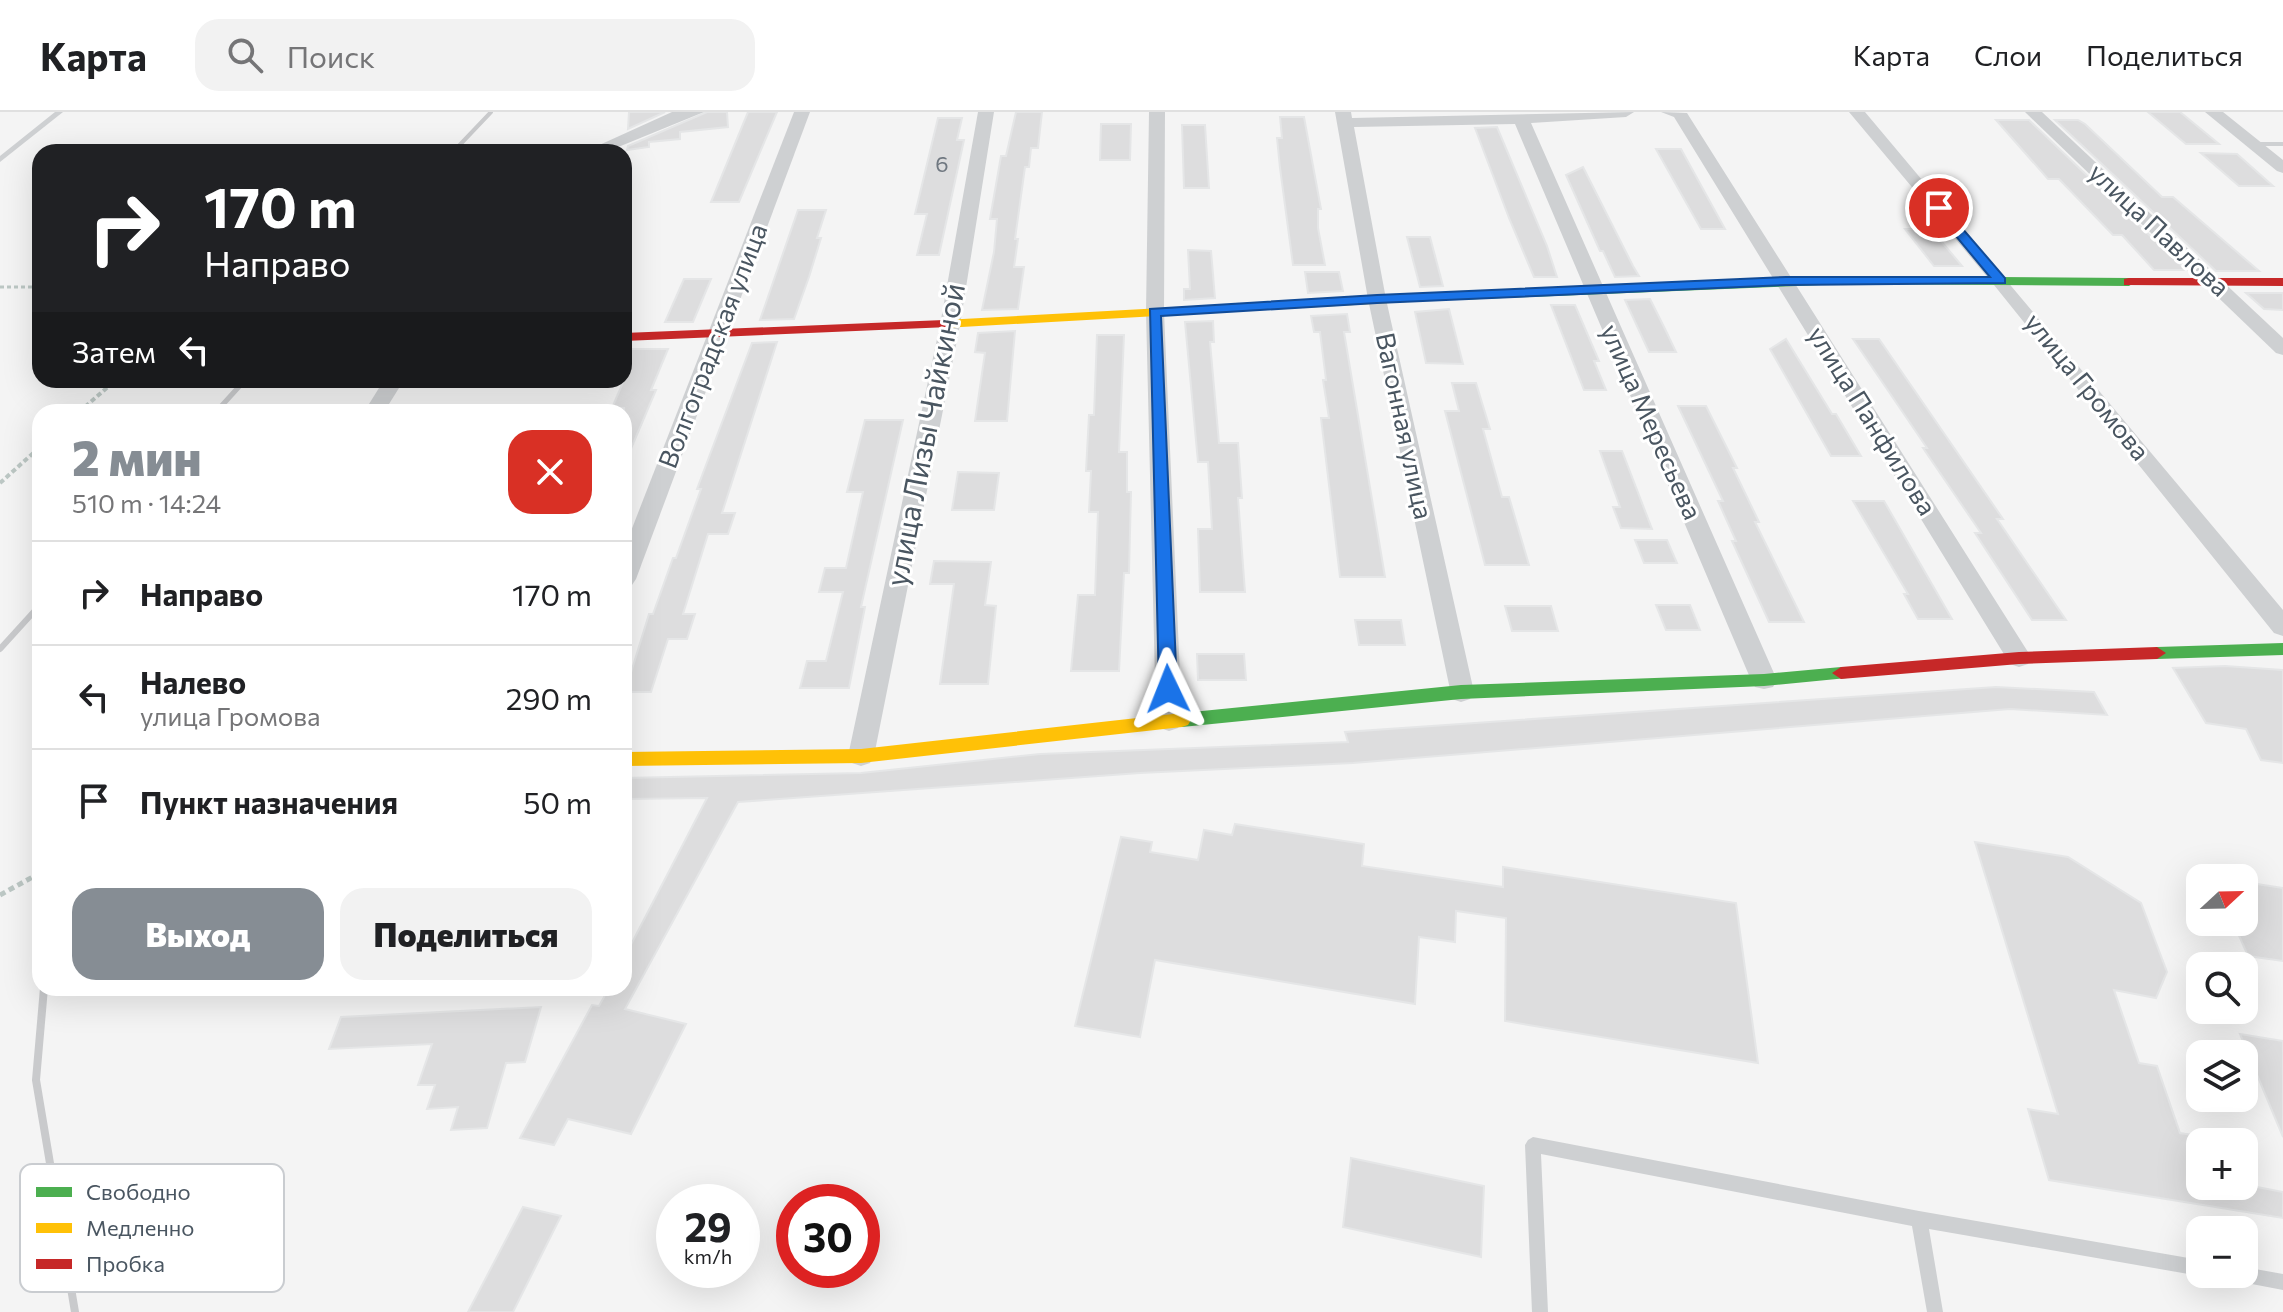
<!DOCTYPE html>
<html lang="ru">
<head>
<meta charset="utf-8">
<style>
  :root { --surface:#fff; --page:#f2f2f2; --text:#202124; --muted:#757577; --line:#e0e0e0; --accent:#868d94 }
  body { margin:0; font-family:Commissioner,sans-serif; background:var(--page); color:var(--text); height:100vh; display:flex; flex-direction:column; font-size:30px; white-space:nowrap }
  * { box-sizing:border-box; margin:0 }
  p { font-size:26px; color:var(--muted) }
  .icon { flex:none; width:44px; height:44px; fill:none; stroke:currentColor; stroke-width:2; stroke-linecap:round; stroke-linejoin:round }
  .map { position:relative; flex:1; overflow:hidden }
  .drawer { position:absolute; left:32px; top:292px; width:600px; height:592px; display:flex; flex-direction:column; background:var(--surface); border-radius:24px; box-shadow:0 8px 32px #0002 }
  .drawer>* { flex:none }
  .hud { position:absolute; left:32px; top:32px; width:600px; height:244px; border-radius:24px; box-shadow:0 8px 32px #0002; background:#202124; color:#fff; overflow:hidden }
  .needle { width:52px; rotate:68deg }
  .buttons { position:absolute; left:2186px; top:752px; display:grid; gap:16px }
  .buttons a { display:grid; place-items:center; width:72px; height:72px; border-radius:16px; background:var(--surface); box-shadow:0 8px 32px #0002; font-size:40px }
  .speed { position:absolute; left:656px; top:1072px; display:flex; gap:16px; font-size:40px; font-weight:700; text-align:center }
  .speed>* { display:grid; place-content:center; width:104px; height:104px; border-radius:50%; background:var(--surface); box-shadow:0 8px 32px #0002; line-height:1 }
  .speed small { font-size:20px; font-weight:400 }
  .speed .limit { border:12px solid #d22; background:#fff; color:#111 }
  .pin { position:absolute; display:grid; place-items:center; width:68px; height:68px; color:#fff; margin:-34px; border:4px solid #fff; border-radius:50%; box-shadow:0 2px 8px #0007 }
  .me { position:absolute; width:88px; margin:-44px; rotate:358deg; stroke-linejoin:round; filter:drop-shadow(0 0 6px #0008) }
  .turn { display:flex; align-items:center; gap:28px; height:168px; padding:0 40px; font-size:36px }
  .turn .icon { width:104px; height:104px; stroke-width:2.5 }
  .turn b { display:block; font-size:56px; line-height:68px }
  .then { display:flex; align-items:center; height:76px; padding:0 40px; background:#0003; gap:16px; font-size:30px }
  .round { display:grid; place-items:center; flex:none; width:84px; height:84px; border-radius:24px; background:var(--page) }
  .headline { display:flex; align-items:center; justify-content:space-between; height:136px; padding:0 40px }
  h1 { font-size:48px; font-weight:800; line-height:60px; color:var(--accent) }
  .action { display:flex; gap:16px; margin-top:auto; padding:16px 40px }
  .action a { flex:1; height:92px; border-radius:24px; background:var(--accent); color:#fff; font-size:32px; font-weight:800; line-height:92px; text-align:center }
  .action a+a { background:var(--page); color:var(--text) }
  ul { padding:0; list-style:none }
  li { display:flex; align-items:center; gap:24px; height:104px; padding:0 40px; border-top:2px solid var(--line) }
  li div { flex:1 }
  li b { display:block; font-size:30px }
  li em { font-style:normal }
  header { display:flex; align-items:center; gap:48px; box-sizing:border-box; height:112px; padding:0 40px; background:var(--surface); border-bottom:2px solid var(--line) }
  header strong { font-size:38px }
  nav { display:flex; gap:44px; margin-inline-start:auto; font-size:28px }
  .search { width:560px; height:72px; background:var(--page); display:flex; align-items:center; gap:20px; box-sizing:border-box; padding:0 28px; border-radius:24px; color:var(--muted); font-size:30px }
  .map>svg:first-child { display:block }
  .building { fill:#ddddde; stroke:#e5e6e7; stroke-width:2 }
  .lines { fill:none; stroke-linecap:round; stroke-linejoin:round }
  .path-far2 { stroke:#bcc7c4; stroke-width:3; stroke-dasharray:4 3; stroke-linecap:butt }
  .path-far1 { stroke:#bcc7c4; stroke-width:4; stroke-dasharray:5 3; stroke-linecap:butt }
  .path { stroke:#bcc7c4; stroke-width:5; stroke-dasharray:6 4; stroke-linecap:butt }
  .lane { fill:#ced0d2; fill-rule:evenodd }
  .street { fill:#ced0d2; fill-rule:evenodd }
  .fast { fill:#4caf50; fill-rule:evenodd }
  .slow { fill:#ffc107; fill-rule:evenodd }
  .jam { fill:#c62828; fill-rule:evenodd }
  .rail-far3 { stroke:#c9cacc; stroke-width:4 }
  .rail-far2 { stroke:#c9cacc; stroke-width:5 }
  .rail-far1 { stroke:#c9cacc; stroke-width:6 }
  .rail { stroke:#c9cacc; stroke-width:8 }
  .route { fill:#1a73e8; stroke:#114b97; stroke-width:2 }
  .labels { text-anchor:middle; stroke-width:6; stroke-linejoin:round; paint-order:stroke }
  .far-number-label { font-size:22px; fill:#707881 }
  .far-street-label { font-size:26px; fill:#4a5661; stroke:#fff }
  .street-label { font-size:30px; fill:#4a5661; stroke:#fff }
  .key { fill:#fff; stroke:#c9ccd0; stroke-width:2 }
  .key-label { font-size:22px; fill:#4a5661 }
</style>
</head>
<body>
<header>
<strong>Карта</strong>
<div class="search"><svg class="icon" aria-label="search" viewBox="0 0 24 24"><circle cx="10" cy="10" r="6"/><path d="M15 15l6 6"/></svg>Поиск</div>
<nav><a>Карта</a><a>Слои</a><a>Поделиться</a></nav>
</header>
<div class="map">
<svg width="2283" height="1200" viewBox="0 0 2283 1200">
  <rect width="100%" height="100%" fill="#f4f4f4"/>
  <g class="building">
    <path d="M629,0h36l-37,17z"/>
    <path d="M707,0h20l1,15 -48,5v7l-31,3v5l-22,3 1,-4z"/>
    <path d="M748,0h29l-38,90h-28z"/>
    <path d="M1016,0h26l-4,36h-7l-2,19h-4l-10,72h3l-4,28h10l-6,42 -36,1 12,-58 3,-33h-7l11,-63h5z"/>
    <path d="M2148,0h32l39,32h-33z"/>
    <path d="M1280,5h24l17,92h-3v19l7,37h-32l-13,-97 -3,-30h5z"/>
    <path d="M938,6h24l-5,22h7l-25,115h-22l10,-41h-12z"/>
    <path d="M1996,8h33l157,150h-32l-32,-35h-9l-54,-56h-11z"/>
    <path d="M2055,8h23l7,4 77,73h11l86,74h-43z"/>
    <path d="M1101,12h30l-1,36h-30z"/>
    <path d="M1182,13h23l4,63h-25z"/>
    <path d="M1497,15l50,119 10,31h-23l-25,-59 -34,-90z"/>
    <path d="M1656,37h25l44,80h-24z"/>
    <path d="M2201,41l36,1 36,32h-34z"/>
    <path d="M1583,55l50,99 6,10 -24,1 -12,-26h-3l-34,-76z"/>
    <path d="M798,98h28l-9,28h4l-12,39 -15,42 -34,1z"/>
    <path d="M1905,117h26l31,37h-28z"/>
    <path d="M1407,125h23l13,49 -23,1z"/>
    <path d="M1188,138l23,1 4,47 -31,2v-11h6z"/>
    <path d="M1305,160h34l4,19 -35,2z"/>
    <path d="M684,167h27l-18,43h-28z"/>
    <path d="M2246,181h37v17l-19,-1z"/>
    <path d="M1650,187l16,32 10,21h-27l-24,-52z"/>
    <path d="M1551,193h24l24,56h-5l12,29h-22z"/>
    <path d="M1449,197l14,55 -37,-1 -11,-51z"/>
    <path d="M1347,202l3,18h-6l41,245h-45l-19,-159h8l-6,-38h3l-6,-48h-6l-3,-16z"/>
    <path d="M1213,209l1,21h-4l9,101h19l4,55h-4l7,94h-45l-2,-63h14l-4,-67h-10l-13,-140z"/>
    <path d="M1015,219l-8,90h-32l10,-68 -10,-1 3,-19z"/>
    <path d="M1097,223h27l-5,117h8v40h4l-2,81h-5l-5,98h-48l7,-76h17l3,-83h-9l2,-41h-5l3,-56h5z"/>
    <path d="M1786,227l46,75h4l25,42h-30l-61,-107z"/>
    <path d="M1853,227h26l124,180h-6l69,101h-34l-57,-87h6l-58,-85h4z"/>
    <path d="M777,230l-55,171h13l-7,21h-20l-25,80h12l-8,25h-19l-17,53h-26l24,-78h4l20,-56h3l25,-69h-4l55,-146z"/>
    <path d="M631,237h37l-17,41h5l-32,75v-57h-12l12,-28v-17z"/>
    <path d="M1452,271h24l14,46h-7l19,68h7l20,68h-44l-40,-154h14z"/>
    <path d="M1678,294h28l31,62h-4l26,54h-4l49,100h-35l-37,-81h4l-18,-40h5z"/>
    <path d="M865,308h38l-42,187h4l-16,81h-49l7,-27h19l17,-69h-24l6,-24h21l17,-76h-16z"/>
    <path d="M1600,339h22l30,78 -31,-1 -8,-21h7z"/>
    <path d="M958,360l41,1 -5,37h-42z"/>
    <path d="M1853,389h31l68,118h-34l-14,-25h4z"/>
    <path d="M1635,428h32l10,23h-33z"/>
    <path d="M934,449l57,1 -6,43 11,1 -8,78h-48l14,-100h-24z"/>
    <path d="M1656,493h34l10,25h-34z"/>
    <path d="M1505,494h46l7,25h-46z"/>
    <path d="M1355,508h46l4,25h-46z"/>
    <path d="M1197,542h47l2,26h-48z"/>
    <path d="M2225,554l58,4v93l-22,-3 -15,-31 -40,-6 -33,-55z"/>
    <path d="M1996,575l98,5 13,23 -97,-6 -657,54 -213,10 -402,29 -113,207 61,15 -55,110 -63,-15 -14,26 -34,-7 72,-133 7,1 10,-18h15v-30l83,-160 -83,1v-21l237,-5 179,-19 308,-12 -3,-10z"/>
    <path d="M1235,712l129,20 -2,22 141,21v-20l233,36 22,160 -253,-42 1,-103 -50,-7 -1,31 -36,-5 -4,67 -260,-44 -15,77 -65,-11 46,-189 31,5 -2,10 48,8 6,-30 28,5z"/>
    <path d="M1975,730l93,15 73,46 26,69 -11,26 -42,-8 25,73 18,3 23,67 20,3v50h52l31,6v26l-234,-38 -21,-71 30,5z"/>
    <path d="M2244,770l39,6v73l-35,-5 -15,-34h11z"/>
    <path d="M541,895l-16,55 -19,1 -19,65 -36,2 7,-23 -31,2 8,-24h-17l14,-41 -103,5 12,-32z"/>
    <path d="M2240,922l43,7v96z"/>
    <path d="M1351,1046l133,28 -3,71 -138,-30z"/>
    <path d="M523,1095l38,9 -48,96h-45z"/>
  </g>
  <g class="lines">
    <path class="path-far2" d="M0,175h40"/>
    <g class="path-far1">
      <path d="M79,300l37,-32"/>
      <path d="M0,371l40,-36"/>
    </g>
    <path class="path" d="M0,783l40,-22"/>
    <g class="lane">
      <path d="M55,0h8l-63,50v-6z"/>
      <path d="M2250,30h33v4h-30l-4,-2z"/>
      <path d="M1533,1025l386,74 281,49v14h5l-5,2 -271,-47 14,83h-16l-15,-86 -371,-72 7,158h-16l-7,-167 3,-5z"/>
      <path d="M2244,1155l39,7v16l-52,-10 -2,-6h15z"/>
    </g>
    <g class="street">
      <path d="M672,0h32l-98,40h-22z"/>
      <path d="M794,0h16l-174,467 -4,6 -8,2v-38z"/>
      <path d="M978,0h16l-34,213 -86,431 -4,7 -9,3 -9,-3 -4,-7 92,-431z"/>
      <path d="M1149,0h16l-1,200 18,409 -4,7 -9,3 -9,-3 -4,-7 -10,-409z"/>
      <path d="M1335,0h16l1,6 282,-6 -8,5 -95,6 246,557 -4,7 -9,2 -9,-2 -4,-7 -236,-556 -161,3 32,172 88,393 -4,7 -9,3 -9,-3 -84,-400z"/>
      <path d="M1661,0l26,1 341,539 4,6 -4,6 -9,3 -9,-3 -336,-547z"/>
      <path d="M1849,0h16l418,498v26l-9,-3 -280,-348z"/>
      <path d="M2025,0h17l241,226v17l-7,-2z"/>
      <path d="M2205,0h18l60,48v13l-6,-2z"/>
      <path d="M384,268h20l-20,32h-20z"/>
    </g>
    <g class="fast">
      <path d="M1845,164l284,2 6,4 -6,4 -284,-2 -389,16 -6,-4 6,-4z"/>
      <path d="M2283,531v12l-126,4 -9,-6 9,-6z"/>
      <path d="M1841,555l6,1 3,5 -3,5 -83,8 -303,13 -279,28 -6,-2 -3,-5 3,-5 6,-2 279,-28 303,-11z"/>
    </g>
    <g class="slow">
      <path d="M1456,180l6,4 -1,3 -517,29 -7,-4 7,-4z"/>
      <path d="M1182,601l6,2 3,5 -3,5 -6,2 -321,36 -237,3v-14l237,-3z"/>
    </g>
    <g class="jam">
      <path d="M2129,166h154v8l-159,-1v-6z"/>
      <path d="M944,208l5,1v6l-325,14v-8z"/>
      <path d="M2157,535l9,6 -9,6 -138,5 -178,15 -9,-6 9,-6 178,-15z"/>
    </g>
    <path class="rail-far3" d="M453,40l38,-40"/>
    <path class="rail-far2" d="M216,300l29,-32"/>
    <path class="rail-far1" d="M0,537l40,-44"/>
    <path class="rail" d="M44,876l-8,92 39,232"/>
  </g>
  <path class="route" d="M1935,94h8l62,72v5l-219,2 -409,18 -216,13 16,373 -2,5h-13l-3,-5 -9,-380 227,-14 409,-18h204l-55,-66z"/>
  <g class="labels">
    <g class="far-number-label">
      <text x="942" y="60">6</text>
    </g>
    <g class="far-street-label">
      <text transform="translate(2159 118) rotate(43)" y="9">улица Павлова</text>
      <text transform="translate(713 234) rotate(-69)" y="9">Волгоградская улица</text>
      <text transform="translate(2087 275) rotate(51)" y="9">улица Громова</text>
      <text transform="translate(1872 309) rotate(58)" y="9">улица Панфилова</text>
      <text transform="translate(1651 310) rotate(66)" y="9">улица Мересьева</text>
      <text transform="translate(1404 314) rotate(78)" y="9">Вагонная улица</text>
    </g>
    <g class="street-label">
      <text transform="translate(926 323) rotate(-79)" y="10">улица Лизы Чайкиной</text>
    </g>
  </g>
  <rect x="20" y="1052" width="264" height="128" rx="12" class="key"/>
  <rect x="36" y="1075" width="36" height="10" fill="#4caf50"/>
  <rect x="36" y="1111" width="36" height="10" fill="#ffc107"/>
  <rect x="36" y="1147" width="36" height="10" fill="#c62828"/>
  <g class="key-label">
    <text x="86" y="1088">Свободно</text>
    <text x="86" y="1124">Медленно</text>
    <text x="86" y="1160">Пробка</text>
  </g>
</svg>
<div class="buttons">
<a><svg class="needle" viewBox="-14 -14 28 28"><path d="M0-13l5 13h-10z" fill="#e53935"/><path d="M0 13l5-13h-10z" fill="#757577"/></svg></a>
<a><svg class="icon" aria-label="search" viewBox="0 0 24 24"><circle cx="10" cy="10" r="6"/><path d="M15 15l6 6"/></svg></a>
<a><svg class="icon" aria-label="layers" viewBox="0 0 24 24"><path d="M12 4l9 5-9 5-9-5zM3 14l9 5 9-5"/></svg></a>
<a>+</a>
<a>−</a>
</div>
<div class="speed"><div>29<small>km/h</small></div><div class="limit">30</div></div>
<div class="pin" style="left:1939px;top:96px;background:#d93025"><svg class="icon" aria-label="arrive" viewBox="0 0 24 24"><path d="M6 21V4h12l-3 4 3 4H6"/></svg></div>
<svg class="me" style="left:1168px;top:577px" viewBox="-20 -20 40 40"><path d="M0-17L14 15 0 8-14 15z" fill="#1a73e8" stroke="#fff" stroke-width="4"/></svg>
<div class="hud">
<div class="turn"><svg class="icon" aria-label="right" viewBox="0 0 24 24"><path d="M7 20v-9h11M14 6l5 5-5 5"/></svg><div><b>170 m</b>Направо</div></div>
<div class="then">Затем<svg class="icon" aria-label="left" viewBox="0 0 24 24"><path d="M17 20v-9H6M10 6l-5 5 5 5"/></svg></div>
</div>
<section class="drawer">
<div class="headline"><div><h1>2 мин</h1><p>510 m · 14:24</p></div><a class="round" style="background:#d93025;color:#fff"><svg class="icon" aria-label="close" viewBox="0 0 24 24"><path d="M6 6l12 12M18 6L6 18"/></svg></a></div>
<ul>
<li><svg class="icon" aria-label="right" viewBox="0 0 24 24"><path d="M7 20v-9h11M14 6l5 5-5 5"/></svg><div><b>Направо</b></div><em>170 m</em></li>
<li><svg class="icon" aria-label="left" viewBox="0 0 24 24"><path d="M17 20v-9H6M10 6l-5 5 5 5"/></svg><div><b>Налево</b><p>улица Громова</p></div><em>290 m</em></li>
<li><svg class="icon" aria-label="arrive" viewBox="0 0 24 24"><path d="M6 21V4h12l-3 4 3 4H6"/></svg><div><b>Пункт назначения</b></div><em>50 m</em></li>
</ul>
<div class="action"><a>Выход</a><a>Поделиться</a></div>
</section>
</div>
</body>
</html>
